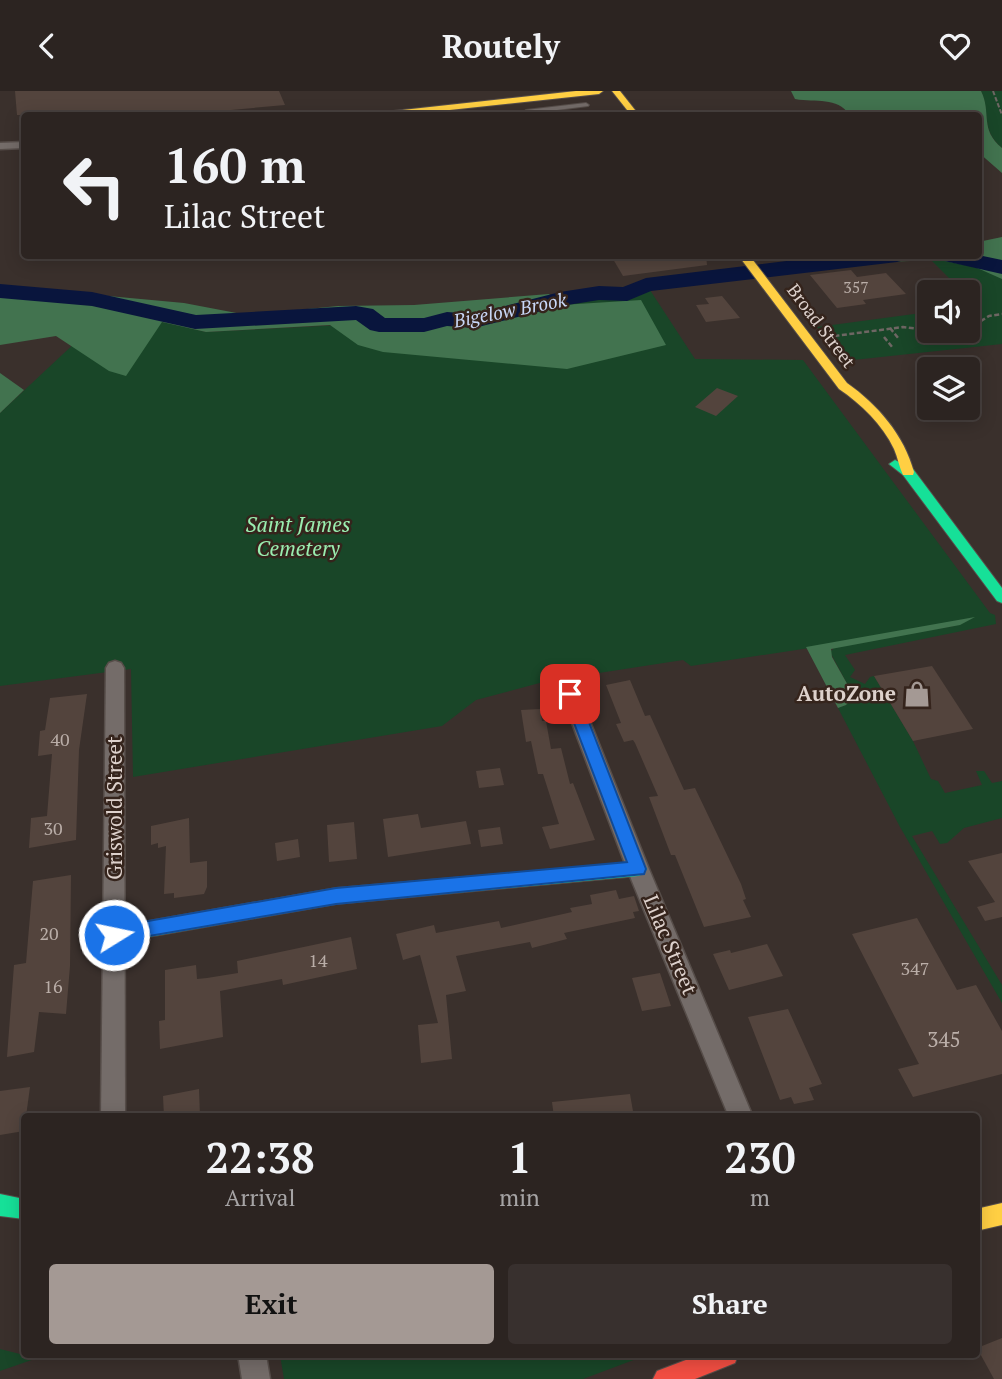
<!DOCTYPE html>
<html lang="en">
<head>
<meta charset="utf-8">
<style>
  :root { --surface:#2c2421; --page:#38302e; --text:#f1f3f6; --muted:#a6a4a5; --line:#48413f; --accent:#a49994 }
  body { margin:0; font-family:"PT Serif",serif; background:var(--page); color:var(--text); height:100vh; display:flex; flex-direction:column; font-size:26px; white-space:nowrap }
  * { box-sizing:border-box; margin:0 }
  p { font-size:23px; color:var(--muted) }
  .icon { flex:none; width:38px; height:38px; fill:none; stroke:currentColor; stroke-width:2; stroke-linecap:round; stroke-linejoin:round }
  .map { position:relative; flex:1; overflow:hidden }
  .details { position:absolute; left:21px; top:1022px; width:959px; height:245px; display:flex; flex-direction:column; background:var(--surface); border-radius:7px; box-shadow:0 4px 18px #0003,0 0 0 2px var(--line) }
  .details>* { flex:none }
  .guide { position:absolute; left:21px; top:21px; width:961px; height:147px; border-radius:7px; box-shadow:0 4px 18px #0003,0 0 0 2px var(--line); background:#2c2421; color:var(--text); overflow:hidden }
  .fabs { position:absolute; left:917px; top:189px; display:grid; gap:14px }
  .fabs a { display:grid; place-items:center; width:63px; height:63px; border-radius:7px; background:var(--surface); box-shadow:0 4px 18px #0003,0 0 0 2px var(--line); font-size:35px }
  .pin { position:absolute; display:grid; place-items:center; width:60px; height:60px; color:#fff; margin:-30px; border-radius:14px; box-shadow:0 4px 10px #0006 }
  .me { position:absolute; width:77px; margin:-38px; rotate:80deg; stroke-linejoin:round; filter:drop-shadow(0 0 5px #0008) }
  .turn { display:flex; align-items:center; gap:24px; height:147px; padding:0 28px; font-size:32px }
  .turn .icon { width:91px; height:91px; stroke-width:2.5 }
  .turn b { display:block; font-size:49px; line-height:60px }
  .eta { display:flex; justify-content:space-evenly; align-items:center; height:119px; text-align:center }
  .eta b { font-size:42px; font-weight:800; line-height:49px }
  .cta { display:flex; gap:14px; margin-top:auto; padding:14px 28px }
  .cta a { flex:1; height:80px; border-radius:7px; background:var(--accent); color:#111; font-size:28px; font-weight:800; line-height:80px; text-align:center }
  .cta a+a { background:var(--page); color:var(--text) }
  header { display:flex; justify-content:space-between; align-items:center; height:91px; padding:0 28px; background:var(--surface); font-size:32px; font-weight:800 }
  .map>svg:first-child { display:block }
  .green { fill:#194628 }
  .forest { fill:#42734f }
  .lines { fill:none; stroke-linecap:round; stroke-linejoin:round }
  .river { fill:#09153d; fill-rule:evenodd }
  .building { fill:#53443d }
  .lane-casing { stroke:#564d49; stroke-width:2 }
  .street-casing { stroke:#564d49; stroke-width:3 }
  .fast-casing { stroke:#564d49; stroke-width:2 }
  .slow-casing { stroke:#564d49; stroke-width:2 }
  .jam-casing { stroke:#564d49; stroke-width:2 }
  .path-far1 { stroke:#6e6663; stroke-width:2; stroke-dasharray:4.5 2; stroke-linecap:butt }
  .path { stroke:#6e6663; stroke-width:2.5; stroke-dasharray:5 2.5; stroke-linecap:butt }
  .lane { fill:#746c69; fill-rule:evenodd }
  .street { fill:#746c69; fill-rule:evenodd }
  .fast { fill:#16e098; fill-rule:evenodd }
  .slow { fill:#ffcf43; fill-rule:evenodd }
  .jam { fill:#f24e42; fill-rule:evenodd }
  .route { fill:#1a73e8; stroke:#114b97; stroke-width:2 }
  .labels { text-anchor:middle; stroke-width:5; stroke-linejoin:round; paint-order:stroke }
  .far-number-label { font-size:16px; fill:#baaea8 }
  .far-street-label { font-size:18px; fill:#ddd1cc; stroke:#35241c }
  .number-label { font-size:18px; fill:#baaea8 }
  .far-water-label { font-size:19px; font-style:italic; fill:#c8d7f7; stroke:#35241c }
  .park-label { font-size:21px; font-style:italic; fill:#9aeeb0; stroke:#35241c }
  .poi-label { font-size:21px; font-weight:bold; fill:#ddd1cc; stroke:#35241c; text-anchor:end }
  .street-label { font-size:21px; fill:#ddd1cc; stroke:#35241c }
  .near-number-label { font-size:21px; fill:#baaea8 }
</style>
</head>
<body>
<header><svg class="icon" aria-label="back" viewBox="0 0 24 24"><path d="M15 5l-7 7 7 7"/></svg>Routely<svg class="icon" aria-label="heart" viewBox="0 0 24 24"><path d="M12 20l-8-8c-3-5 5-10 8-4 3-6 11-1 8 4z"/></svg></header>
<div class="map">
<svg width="1002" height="1288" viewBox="0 0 1002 1288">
  <rect width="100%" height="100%" fill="#3a302c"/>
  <g class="green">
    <path d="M981,0h21v57c-22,-19 -11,-34 -21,-57z"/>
    <path d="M1002,153v100l-158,17 -27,-34 112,-15v19h39v-23l8,-2 -8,-9v-5h-5l-36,-36 51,-1z"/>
    <path d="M648,196l47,72 108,1 187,253 5,2 1,9 -151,31 10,15 -5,7 15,7 5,-7 4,-1 39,65 18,38 7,2 7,12 37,-8 -6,-14h8l8,12 10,-2v37l-38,10 -17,15 -7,1 -8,-13 -20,5 90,149v18l-102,-176 -62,-119 8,-3 5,-14 -21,-39 6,-6 124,-21 -269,41 -8,-6 -136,21 -71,19 -34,26 -309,51 -2,-108 -131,17v-273l110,-103 96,22 154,-8z"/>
    <path d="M0,1258l24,6h22l-46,16z"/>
    <path d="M280,1264h367l-64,24h-299z"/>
  </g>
  <g class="forest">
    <path d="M791,0h190c11,22 -2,38 21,57v25l-24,-21v-37h-128c-14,-19 -33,-12 -55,-16z"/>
    <path d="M1002,146v42l-27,-12 -36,-7 -58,2 -82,11 -17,-8 5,-3 64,-7h127v-13z"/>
    <path d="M0,195l184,17 63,12 91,-9 76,-1 135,-11 12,11 80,-5 25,45 -99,24 -184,-17 -25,-7 -28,-20 -124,7 -44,-10 -36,54 -17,-5 -53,-35 -56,9z"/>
    <path d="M0,282l24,17 -24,23z"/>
    <path d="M975,526l-15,8 -129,24 1,8 22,39 -8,9 -8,3 -32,-61z"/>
  </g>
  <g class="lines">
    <g class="river">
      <path d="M835,164h73l-3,5 -8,2 -246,29 -24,10 -28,-1 -38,6 -87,22 -27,-2 -23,6h-45l-9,-2 -14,-10 -161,9 -103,-23 -92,-8v-14l92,8 104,23 160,-9 17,3 12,9h39l23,-6 27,2 86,-22 39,-6 24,1 23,-9z"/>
      <path d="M937,164h41l24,5v14l-62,-14z"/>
    </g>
  </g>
  <g class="building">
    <path d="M15,0h264l6,14 -109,10h-54l-1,-3 -29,3h-75z"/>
    <path d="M642,164h64l1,10 -84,11 -10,-17z"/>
    <path d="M851,179l6,7 29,-4 20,21 -43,6 3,4 -29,4 -27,-33z"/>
    <path d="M722,205l18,22 -34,4 -10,-17 13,-1 -4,-6z"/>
    <path d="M717,297l21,8 -22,20 -21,-9z"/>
    <path d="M932,575l41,63 -60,12 -39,-65z"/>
    <path d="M630,589l15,36 5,-1 34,75 11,-2 46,96 5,15 -3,1 8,17 -47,10 -29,-72h-4l-22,-58 9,-1 -23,-53 -2,-3 -9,2 -8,-18 5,-1 -15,-38z"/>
    <path d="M87,603l-8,56 -3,90 -47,8 2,-30 16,-2 5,-62 -14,2 2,-25 5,-1 5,-32z"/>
    <path d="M540,618l2,12h4l5,28 10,-1 9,36 3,-1 22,57 -45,9 -8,-22 17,-3 -16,-50h-5l-7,-33 -5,1 -5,-32z"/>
    <path d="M500,677l4,17 -25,3 -3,-17z"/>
    <path d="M418,723l3,14 45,-7 5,23 -83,13 -5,-38z"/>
    <path d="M189,727l1,45 17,-2v26l-3,7 -30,4v-5l-10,1 2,-48 -8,2v-5l-7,2v-19z"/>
    <path d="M354,731l3,37 -28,3 -2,-37z"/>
    <path d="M500,736l3,17 -22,3 -3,-17z"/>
    <path d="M298,748l2,18 -23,4 -2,-18z"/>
    <path d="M1002,762v64l-17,4 -8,-14 18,-5 -27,-41z"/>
    <path d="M71,784l-1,91 -4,48 -27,-2 -5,40 -27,5 7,-92 12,-2 7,-82z"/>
    <path d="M616,799l3,9 15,-3 5,15 -6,1 2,6 -71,15 3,6 -35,9 -2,-6 -74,14 10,35 -20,4 6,64 -31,4 -3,-38 20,-2 -18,-68 -17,5 -7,-26 38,-9 2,8 63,-12 2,7 71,-16 -2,-4 22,-4 -2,-9z"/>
    <path d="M917,827l40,72 19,-5 26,46v43l-89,23 -15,-28 21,-5 -67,-130z"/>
    <path d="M351,846l6,32 -74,16 -1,-6 -62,12 3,46 -63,12 -1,-28 6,-1v-50l31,-5 1,14 10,-1 31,-5 -1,-12z"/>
    <path d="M767,853l16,32 -54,14 -16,-36 17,-4 1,3z"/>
    <path d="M660,882l11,33 -29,5 -10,-33z"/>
    <path d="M788,918l34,75 -13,4 5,12 -20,4 -3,-7 -11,3 -32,-83z"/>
    <path d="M30,996l-6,44 -24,4v-44z"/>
    <path d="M199,998l1,28h-36l-1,-21z"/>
    <path d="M630,1003l4,23h-80l-2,-15z"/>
    <path d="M1002,1247v41h-8l-17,-31z"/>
  </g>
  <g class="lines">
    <g class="lane-casing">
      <path id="lane" d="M586,12l3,2 -1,1 -62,8 -3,-2 3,-2z"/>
    </g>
    <g class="street-casing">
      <g id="street">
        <path d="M24,51v6l-24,1v-6z"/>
        <path d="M115,570l6,2 3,5 1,449h-24l5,-449 3,-5z"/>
        <path d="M570,596l7,2 72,180 104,248h-24l-102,-248 -66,-175 2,-5z"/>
        <path d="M238,1264h28l4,24h-28z"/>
      </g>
    </g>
    <g class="fast-casing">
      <g id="fast">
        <path d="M895,369l18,9 89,119v15l-5,-2 -94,-126 -14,-11z"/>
        <path d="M638,771l6,2 3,5 -3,5 -6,2 -302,28 -222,39 -6,-2 -3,-6 3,-6 6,-2 222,-39z"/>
        <path d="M0,1103l24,5v20l-24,-3z"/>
      </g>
    </g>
    <g class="slow-casing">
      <g id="slow">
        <path d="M576,0h27l-4,3 -196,21h-23l4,-3z"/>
        <path d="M612,0h8l19,24h-8z"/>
        <path d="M738,164h11l98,128c31,22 57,52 67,89l-1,3h-10c-4,-8 -5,-17 -9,-26 -12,-25 -33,-45 -55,-60z"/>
        <path d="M1002,1112v22l-26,6v-22z"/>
      </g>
    </g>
    <g class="jam-casing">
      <path id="jam" d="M699,1264h39l-3,8 -40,16h-42l4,-8z"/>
    </g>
    <path class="path-far1" d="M993,0l9,24"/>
    <g class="path">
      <path d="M890,237l9,11"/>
      <path d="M968,238l21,-13 13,-2"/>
      <path d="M934,240h28"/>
      <path d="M827,246l76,-10 26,3"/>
      <path d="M884,246l9,11"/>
    </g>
    <use href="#lane" class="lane"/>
    <use href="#street" class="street"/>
    <use href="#fast" class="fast"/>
    <use href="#slow" class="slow"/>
    <use href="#jam" class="jam"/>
  </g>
  <path class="route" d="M570,598l8,5 68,175 -2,5 -308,30 -222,38 -6,-2 -3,-5 3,-6 6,-2 222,-39 291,-26 -64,-168z"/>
  <defs>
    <g id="shop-bare" transform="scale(2.1)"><path d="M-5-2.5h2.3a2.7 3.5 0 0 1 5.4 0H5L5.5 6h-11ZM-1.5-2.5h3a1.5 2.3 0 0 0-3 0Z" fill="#a49994" stroke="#35241c" stroke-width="2.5" paint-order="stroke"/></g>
  </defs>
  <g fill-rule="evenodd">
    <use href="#shop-bare" x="917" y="603"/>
  </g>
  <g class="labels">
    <g class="far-number-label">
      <text x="856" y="202">357</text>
    </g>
    <g class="far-street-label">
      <text transform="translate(821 235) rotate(53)" y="6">Broad Street</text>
    </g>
    <g class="number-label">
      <text x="60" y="655">40</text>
      <text x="53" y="744">30</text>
      <text x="49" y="849">20</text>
      <text x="318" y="876">14</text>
      <text x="915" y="884">347</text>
      <text x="53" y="902">16</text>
    </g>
    <g class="far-water-label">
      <text transform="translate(510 219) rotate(-11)" y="7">Bigelow Brook</text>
    </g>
    <g class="park-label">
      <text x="298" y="441">Saint James<tspan x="298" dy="24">Cemetery</tspan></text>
    </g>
    <g class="poi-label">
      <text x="896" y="610">AutoZone</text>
    </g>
    <g class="street-label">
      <text transform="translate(115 717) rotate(-90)" y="7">Griswold Street</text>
      <text transform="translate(670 854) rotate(67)" y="7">Lilac Street</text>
    </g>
    <g class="near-number-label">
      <text x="944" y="956">345</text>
    </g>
  </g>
</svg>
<div class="fabs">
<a><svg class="icon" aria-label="sound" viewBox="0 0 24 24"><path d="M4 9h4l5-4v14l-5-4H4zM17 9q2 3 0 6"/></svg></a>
<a><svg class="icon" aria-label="layers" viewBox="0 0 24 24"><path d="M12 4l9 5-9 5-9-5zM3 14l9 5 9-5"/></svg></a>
</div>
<div class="pin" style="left:570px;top:603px;background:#d93025"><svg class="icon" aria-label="arrive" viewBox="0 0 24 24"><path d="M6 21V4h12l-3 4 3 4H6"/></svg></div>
<svg class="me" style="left:114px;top:844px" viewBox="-20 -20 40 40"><circle r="17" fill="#1a73e8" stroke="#fff" stroke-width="3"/><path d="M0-11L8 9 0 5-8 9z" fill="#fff"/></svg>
<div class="guide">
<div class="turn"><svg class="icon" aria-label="left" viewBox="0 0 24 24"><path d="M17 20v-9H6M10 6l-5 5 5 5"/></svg><div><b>160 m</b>Lilac Street</div></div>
</div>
<section class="details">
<div class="eta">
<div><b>22:38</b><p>Arrival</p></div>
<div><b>1</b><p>min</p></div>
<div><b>230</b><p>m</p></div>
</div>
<div class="cta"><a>Exit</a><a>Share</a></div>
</section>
</div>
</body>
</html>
